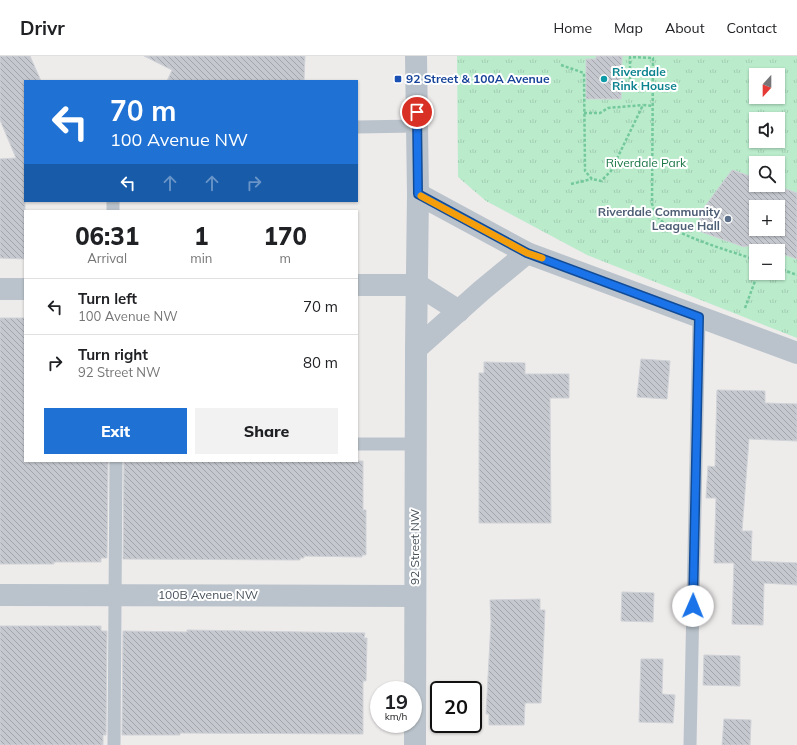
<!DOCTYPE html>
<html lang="en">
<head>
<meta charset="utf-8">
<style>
  :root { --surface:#fff; --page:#f2f2f2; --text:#202124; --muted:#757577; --line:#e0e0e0; --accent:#1f72d4 }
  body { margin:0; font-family:Mulish,sans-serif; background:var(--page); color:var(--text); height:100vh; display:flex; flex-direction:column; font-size:15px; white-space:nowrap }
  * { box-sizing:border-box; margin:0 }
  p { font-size:13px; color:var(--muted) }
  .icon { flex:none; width:22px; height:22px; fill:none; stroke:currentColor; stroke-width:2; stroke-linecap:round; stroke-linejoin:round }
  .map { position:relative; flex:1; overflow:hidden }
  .drawer { position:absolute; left:24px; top:154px; width:334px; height:252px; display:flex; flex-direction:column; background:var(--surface); border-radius:0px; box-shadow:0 1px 3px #0004 }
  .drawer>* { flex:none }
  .banner { position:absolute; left:24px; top:24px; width:334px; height:122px; border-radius:0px; box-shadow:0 1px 3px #0004; background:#1f72d4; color:#fff; overflow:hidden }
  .needle { width:26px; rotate:201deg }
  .buttons { position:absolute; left:749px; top:12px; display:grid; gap:8px }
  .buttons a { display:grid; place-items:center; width:36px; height:36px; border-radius:0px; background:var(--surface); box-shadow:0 1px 3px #0004; font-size:20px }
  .speed { position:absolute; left:370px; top:625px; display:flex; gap:8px; font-size:20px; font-weight:700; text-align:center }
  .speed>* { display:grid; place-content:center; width:52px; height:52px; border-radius:50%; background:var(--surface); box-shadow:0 1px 3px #0004; line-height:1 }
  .speed small { font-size:10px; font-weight:400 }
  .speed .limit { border:2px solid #111; border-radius:6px; background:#fff; color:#111 }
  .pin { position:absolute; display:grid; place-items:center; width:34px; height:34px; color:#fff; margin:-17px; border:2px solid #fff; border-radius:50%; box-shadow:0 1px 4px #0007 }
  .me { position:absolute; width:44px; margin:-22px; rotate:1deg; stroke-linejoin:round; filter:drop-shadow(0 0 3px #0008) }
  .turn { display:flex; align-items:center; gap:14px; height:84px; padding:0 20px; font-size:18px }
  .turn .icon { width:52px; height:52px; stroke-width:2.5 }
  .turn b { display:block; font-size:28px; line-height:34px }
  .lanes { display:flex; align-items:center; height:38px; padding:0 20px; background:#0003; justify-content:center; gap:20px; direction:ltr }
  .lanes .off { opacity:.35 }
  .eta { display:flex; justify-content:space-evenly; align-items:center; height:68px; text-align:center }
  .eta b { font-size:24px; font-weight:800; line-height:28px }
  .button { display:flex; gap:8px; margin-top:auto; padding:8px 20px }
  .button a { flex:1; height:46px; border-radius:0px; background:var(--accent); color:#fff; font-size:16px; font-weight:800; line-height:46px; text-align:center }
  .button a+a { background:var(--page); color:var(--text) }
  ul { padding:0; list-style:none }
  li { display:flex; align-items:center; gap:12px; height:56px; padding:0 20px; border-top:1px solid var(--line) }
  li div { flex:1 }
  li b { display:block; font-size:15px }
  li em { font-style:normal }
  header { display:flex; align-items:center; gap:24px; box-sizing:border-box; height:56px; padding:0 20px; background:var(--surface); border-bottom:1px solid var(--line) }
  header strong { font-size:19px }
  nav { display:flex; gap:22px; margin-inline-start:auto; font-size:14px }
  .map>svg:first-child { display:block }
  .park { fill:url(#park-tufts); fill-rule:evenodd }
  .building { fill:url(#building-back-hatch); stroke:#cfd2d7; fill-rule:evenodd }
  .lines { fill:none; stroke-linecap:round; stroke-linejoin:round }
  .path { stroke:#73c89c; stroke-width:2.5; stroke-dasharray:3 2; stroke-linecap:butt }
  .service { stroke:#bac3cb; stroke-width:13 }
  .minor { stroke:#bac3cb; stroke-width:22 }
  .tertiary { stroke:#bac3cb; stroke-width:22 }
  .route-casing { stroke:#114b97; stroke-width:10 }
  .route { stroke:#1a73e8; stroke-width:7 }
  .slow { stroke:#f59e0b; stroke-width:7 }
  .transit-dot { fill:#1a4fb4; stroke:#fff; stroke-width:1.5 }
  .culture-dot { fill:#0f9aa8; stroke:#fff; stroke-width:1.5 }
  .service-dot { fill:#5c6f8a; stroke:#fff; stroke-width:1.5 }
  .labels { text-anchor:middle; stroke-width:4; stroke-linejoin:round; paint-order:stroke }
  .culture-label { font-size:12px; font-weight:bold; fill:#0d838f; stroke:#fff; text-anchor:start }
  .transit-label { font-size:12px; font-weight:bold; fill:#164399; stroke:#fff; text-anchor:start }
  .park-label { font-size:12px; fill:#197545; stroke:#fff }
  .service-label { font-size:12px; font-weight:bold; fill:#4e5e75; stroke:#fff; text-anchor:end }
  .street-label { font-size:12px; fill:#454f58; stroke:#fff }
</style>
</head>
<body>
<header>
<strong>Drivr</strong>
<nav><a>Home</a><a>Map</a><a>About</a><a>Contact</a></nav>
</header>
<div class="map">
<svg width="797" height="689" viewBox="0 0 797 689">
  <defs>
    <pattern id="park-tufts" width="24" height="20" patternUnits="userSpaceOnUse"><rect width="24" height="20" fill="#baeccc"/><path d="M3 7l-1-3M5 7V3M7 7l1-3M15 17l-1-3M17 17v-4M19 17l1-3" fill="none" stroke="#a1ccb1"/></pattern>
    <pattern id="building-back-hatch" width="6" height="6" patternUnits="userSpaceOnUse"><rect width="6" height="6" fill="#c5c8ce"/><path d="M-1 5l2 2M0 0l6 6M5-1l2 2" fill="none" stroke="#a2a5aa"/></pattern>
  </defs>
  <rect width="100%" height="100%" fill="#eeebeb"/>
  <path class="park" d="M457,0h340v282l-210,-83 -101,-54 -28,-24zM756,19h22v22h-22zM756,63h22v22h-22zM756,107h22v22h-22zM756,151h22v22h-22zM756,195h22v22h-22z"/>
  <g class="building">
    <path d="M0,0h30l11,25h-16v178l-25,-1v-99l16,-1 -16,-38z"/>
    <path d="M144,0h161l-1,25h-137l5,-11z"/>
    <path d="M596,0h26l-1,43h-35v-40h10z"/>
    <path d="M732,114l24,8v7h18l23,8v66l-42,-15 -11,3 -48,-17 7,-21zM756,151h22v22h-22z"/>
    <path d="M0,262h25v144h83l-1,96h-6v4h-47v2h-54z"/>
    <path d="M641,303l29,2 -3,38 -30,-2z"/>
    <path d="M484,306l41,1v11h44v24h-19l1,125h-72v-150h5z"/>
    <path d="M717,334l48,1v12l32,1v37l-48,-2 -7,92h10l-1,30 46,2v22l-33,-2 -1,42 -31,-1 2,-61h-20l2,-65h-10l2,-32 7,1z"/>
    <path d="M156,405h207v49h3v45h-4v2l-58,-1v2h-4v2l-177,-1 1,-97h32z"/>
    <path d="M622,536l32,1 -1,29 -32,-1z"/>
    <path d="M540,543v11h5l-4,93h-16l-1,22h-35v-11h-3l5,-92 -1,-22z"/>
    <path d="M0,570h101v5h6l-1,104h-3v10h-103z"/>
    <path d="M187,574l178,3 -1,5h3l-1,43h-3v53l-183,-1v2h-58l1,-104 64,1z"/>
    <path d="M704,599l36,1v30l-37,-1z"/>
    <path d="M641,603h22l-1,35 13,1 -2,28 -34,-1z"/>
    <path d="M724,663l27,1 -1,25h-28z"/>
  </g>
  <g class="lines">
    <g class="path">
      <path d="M561,9l23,8 1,98 7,8 9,2 10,-10 32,-66 10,1"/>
      <path d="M630,28v-27l23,1 -1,146c2,4 2,8 5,12 14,19 74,35 99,44"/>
      <path d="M584,57h16l8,-5 35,-3"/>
      <path d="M571,128l21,-5"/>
      <path d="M778,212l19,7"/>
      <path d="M745,252l13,-35"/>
    </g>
    <g class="service">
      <path d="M357,71l60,-1"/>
      <path d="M113,155v-10"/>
      <path d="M357,388h59"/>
      <path d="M114,689l2,-284"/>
      <path d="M690,689l9,-428"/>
    </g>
    <g class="minor">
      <path d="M418,138l109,59 270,100"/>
      <path d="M357,229h61l41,26"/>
      <path d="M0,233h25"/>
      <path d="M416,293l65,-58 46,-38"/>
      <path d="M0,539l415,1"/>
    </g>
    <path class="tertiary" d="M415,689l1,-396 2,-155 -2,-138"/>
  </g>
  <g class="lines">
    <g class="route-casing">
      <path id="route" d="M417,56l1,82 109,59 172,64 -6,289"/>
    </g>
    <use href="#route" class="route"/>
    <path class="slow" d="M421,140l106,57 15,5"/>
  </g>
  <rect class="transit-dot" x="394" y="19" width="8" height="8" rx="2"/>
  <circle class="culture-dot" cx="604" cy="23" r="4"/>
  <circle class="service-dot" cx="728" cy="163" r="4"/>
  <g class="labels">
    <g class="culture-label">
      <text x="612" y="20">Riverdale<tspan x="612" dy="14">Rink House</tspan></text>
    </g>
    <g class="transit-label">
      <text x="406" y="27">92 Street &amp; 100A Avenue</text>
    </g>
    <g class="park-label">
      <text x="646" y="111">Riverdale Park</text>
    </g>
    <g class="service-label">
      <text x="720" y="160">Riverdale Community<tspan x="720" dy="14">League Hall</tspan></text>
    </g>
    <g class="street-label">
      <text transform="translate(415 491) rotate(-90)" y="4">92 Street NW</text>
      <text x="208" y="543">100B Avenue NW</text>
    </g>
  </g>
</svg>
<div class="buttons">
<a><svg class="needle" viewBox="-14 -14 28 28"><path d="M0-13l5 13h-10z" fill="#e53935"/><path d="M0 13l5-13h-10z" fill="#757577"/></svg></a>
<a><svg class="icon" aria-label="sound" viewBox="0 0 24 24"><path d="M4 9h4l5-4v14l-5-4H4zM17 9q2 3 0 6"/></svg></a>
<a><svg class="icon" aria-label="search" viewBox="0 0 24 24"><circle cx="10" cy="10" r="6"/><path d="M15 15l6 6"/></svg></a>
<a>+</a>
<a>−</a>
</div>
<div class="speed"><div>19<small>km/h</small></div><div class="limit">20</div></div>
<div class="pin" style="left:417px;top:56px;background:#d93025"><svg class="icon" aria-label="arrive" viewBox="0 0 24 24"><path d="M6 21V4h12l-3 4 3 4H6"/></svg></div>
<svg class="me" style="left:693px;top:550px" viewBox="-20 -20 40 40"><circle r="19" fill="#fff"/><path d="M0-13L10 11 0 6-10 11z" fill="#1a73e8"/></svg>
<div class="banner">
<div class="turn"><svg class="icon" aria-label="left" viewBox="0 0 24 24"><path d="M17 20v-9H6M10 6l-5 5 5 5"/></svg><div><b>70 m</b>100 Avenue NW</div></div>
<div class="lanes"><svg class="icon" aria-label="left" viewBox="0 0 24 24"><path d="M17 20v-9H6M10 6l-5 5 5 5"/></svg><svg class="icon off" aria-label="ahead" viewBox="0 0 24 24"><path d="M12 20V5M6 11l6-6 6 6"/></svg><svg class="icon off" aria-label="ahead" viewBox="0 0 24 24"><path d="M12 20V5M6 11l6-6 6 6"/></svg><svg class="icon off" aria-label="right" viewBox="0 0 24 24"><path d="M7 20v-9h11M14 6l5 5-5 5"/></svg></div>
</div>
<section class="drawer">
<div class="eta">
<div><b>06:31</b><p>Arrival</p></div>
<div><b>1</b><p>min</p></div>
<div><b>170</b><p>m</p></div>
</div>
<ul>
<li><svg class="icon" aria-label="left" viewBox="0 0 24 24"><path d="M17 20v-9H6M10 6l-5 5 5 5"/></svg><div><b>Turn left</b><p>100 Avenue NW</p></div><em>70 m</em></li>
<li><svg class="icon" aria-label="right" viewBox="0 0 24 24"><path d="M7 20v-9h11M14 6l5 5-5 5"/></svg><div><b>Turn right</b><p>92 Street NW</p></div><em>80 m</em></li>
</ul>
<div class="button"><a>Exit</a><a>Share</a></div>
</section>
</div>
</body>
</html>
